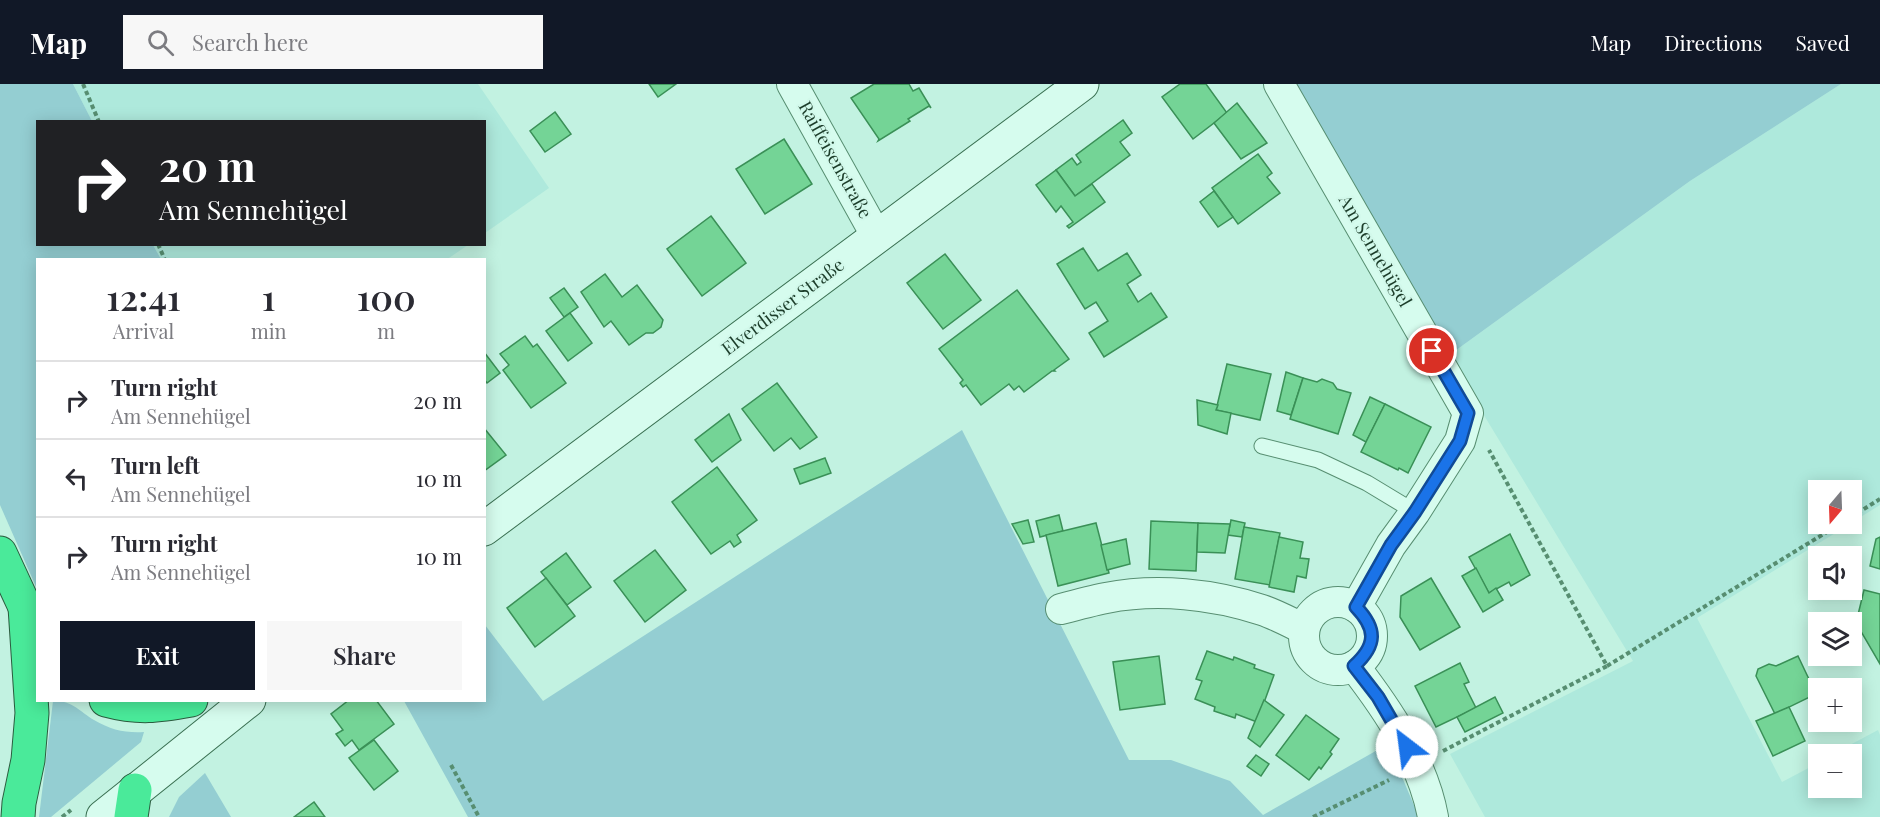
<!DOCTYPE html>
<html lang="en">
<head>
<meta charset="utf-8">
<style>
  :root { --surface:#fff; --page:#f7f7f7; --text:#2b2b33; --muted:#7c7c81; --line:#e1e1e2; --accent:#111827 }
  body { margin:0; font-family:"Playfair Display",serif; background:var(--page); color:var(--text); height:100vh; display:flex; flex-direction:column; font-size:22px; white-space:nowrap }
  * { box-sizing:border-box; margin:0 }
  p { font-size:20px; color:var(--muted) }
  .icon { flex:none; width:33px; height:33px; fill:none; stroke:currentColor; stroke-width:2; stroke-linecap:round; stroke-linejoin:round }
  .map { position:relative; flex:1; overflow:hidden }
  .details { position:absolute; left:36px; top:174px; width:450px; height:444px; display:flex; flex-direction:column; background:var(--surface); border-radius:0px; box-shadow:0 3px 15px #0003 }
  .details>* { flex:none }
  .top-card { position:absolute; left:36px; top:36px; width:450px; height:126px; border-radius:0px; box-shadow:0 3px 15px #0003; background:#202124; color:#fff; overflow:hidden }
  .needle { width:39px; rotate:199deg }
  .buttons { position:absolute; left:1808px; top:396px; display:grid; gap:12px }
  .buttons a { display:grid; place-items:center; width:54px; height:54px; border-radius:0px; background:var(--surface); box-shadow:0 3px 15px #0003; font-size:30px }
  .pin { position:absolute; display:grid; place-items:center; width:51px; height:51px; color:#fff; margin:-26px; border:3px solid #fff; border-radius:50%; box-shadow:0 2px 6px #0007 }
  .me { position:absolute; width:66px; margin:-33px; rotate:330deg; stroke-linejoin:round; filter:drop-shadow(0 0 4px #0008) }
  .turn { display:flex; align-items:center; gap:21px; height:126px; padding:0 24px; font-size:27px }
  .turn .icon { width:78px; height:78px; stroke-width:2.5 }
  .turn b { display:block; font-size:42px; line-height:51px }
  .eta { display:flex; justify-content:space-evenly; align-items:center; height:102px; text-align:center }
  .eta b { font-size:36px; font-weight:600; line-height:42px }
  .cta { display:flex; gap:12px; margin-top:auto; padding:12px 24px }
  .cta a { flex:1; height:69px; border-radius:0px; background:var(--accent); color:#fff; font-size:24px; font-weight:600; line-height:69px; text-align:center }
  .cta a+a { background:var(--page); color:var(--text) }
  ul { padding:0; list-style:none }
  li { display:flex; align-items:center; gap:18px; height:78px; padding:0 24px; border-top:2px solid var(--line) }
  li div { flex:1 }
  li b { display:block; font-size:22px }
  li em { font-style:normal }
  header { display:flex; align-items:center; gap:36px; box-sizing:border-box; height:84px; padding:0 30px; background:var(--accent); color:#fff }
  header strong { font-size:28px }
  nav { display:flex; gap:33px; margin-inline-start:auto; font-size:21px }
  .search { width:420px; height:54px; background:var(--page); display:flex; align-items:center; gap:15px; box-sizing:border-box; padding:0 21px; border-radius:0px; color:var(--muted); font-size:22px }
  .map>svg:first-child { display:block }
  .farmland { fill:#aee9dc }
  .green { fill:#94ced2 }
  .building { fill:#74d496; stroke:#3a9057; stroke-width:1.5 }
  .lines { fill:none; stroke-linecap:round; stroke-linejoin:round }
  .lane-casing { stroke:#578e71; stroke-width:17 }
  .street-casing { stroke:#578e71; stroke-width:32 }
  .secondary-casing { stroke:#3a7052; stroke-width:35 }
  .highway-casing { stroke:#2b5c3f; stroke-width:35 }
  .path { stroke:#578e71; stroke-width:4; stroke-dasharray:4.5 3; stroke-linecap:butt }
  .lane { stroke:#d6fcee; stroke-width:15 }
  .street { stroke:#d6fcee; stroke-width:30 }
  .secondary { stroke:#d6fcee; stroke-width:33 }
  .highway { stroke:#4aea9a; stroke-width:33 }
  .route-casing { stroke:#114b97; stroke-width:15 }
  .route { stroke:#1a73e8; stroke-width:10 }
  .labels { text-anchor:middle; stroke-width:4.5; stroke-linejoin:round; paint-order:stroke }
  .street-label { font-size:18px; fill:#1c3d2a; stroke:#d2f9eb }
</style>
</head>
<body>
<header>
<strong>Map</strong>
<div class="search"><svg class="icon" aria-label="search" viewBox="0 0 24 24"><circle cx="10" cy="10" r="6"/><path d="M15 15l6 6"/></svg>Search here</div>
<nav><a>Map</a><a>Directions</a><a>Saved</a></nav>
</header>
<div class="map">
<svg width="1880" height="733" viewBox="0 0 1880 733">
  <rect width="100%" height="100%" fill="#c2f2e1"/>
  <g class="farmland">
    <path d="M73,0h405l71,104 -64,45 -1,-111 -392,-1z"/>
    <path d="M1841,0h39v421l-29,18v-33h-33v34h32l-153,94 85,164 36,-19v25h33v-34h-18l45,-24 2,5v82h-395l-35,-63 183,-93 -185,-305 242,-175z"/>
    <path d="M153,161h315l-22,15 -285,-1z"/>
  </g>
  <g class="green">
    <path d="M0,0h73l19,37 -54,1v122l115,1 8,14 -123,1 -1,329 -37,-84z"/>
    <path d="M1293,0h548l-151,97 -242,175z"/>
    <path d="M962,346l167,330h42l59,21 33,34 125,-71 31,73h-951l-64,-116 80,-1 1,-75 58,76z"/>
    <path d="M53,617c19,-1 26,10 41,19 17,10 31,13 50,12l-3,10 -90,75h-12z"/>
    <path d="M205,689l26,44h-62l10,-20z"/>
  </g>
  <g class="building">
    <path d="M649,0h27l-18,13z"/>
    <path d="M874,0h35l4,7 6,-3 12,20 -2,-2 -21,13 2,2 -32,20 1,-2 -28,-41z"/>
    <path d="M1180,0h26l21,29 -34,26 -31,-42z"/>
    <path d="M1237,19l30,40 -26,16 -27,-36z"/>
    <path d="M555,28l16,22 -26,18 -15,-21z"/>
    <path d="M1123,36l9,13 -12,9 10,13 -55,41 -19,-26 16,-12 5,7 4,-3 -5,-7z"/>
    <path d="M784,55l28,45 -47,30 -29,-45z"/>
    <path d="M1258,70l14,19 -5,4 13,16 -42,31 -26,-36z"/>
    <path d="M1056,86l19,26 17,-12 13,18 -36,26 -2,-2 6,-4 -12,-16 -5,6 -20,-27z"/>
    <path d="M1214,107l19,26 -15,10 -18,-25z"/>
    <path d="M711,132l35,47 -44,33 -35,-47z"/>
    <path d="M1083,164l15,23 29,-18 14,22 -14,9 11,18 13,-9 16,24 -63,40 -15,-24 19,-12 -12,-19 -11,7 -28,-45z"/>
    <path d="M945,170l36,46 -38,29 -36,-46z"/>
    <path d="M605,190l17,23 15,-12 26,35 -2,7 -8,6h-7l-17,12 -18,-24 -7,6 -23,-35z"/>
    <path d="M564,204l14,19 -14,10 -14,-19z"/>
    <path d="M1017,206l52,69 -15,11 1,1h-3l-28,21 -5,-6 -5,4 -5,-6 -28,21 -15,-20 -3,2 -3,-4 3,-3 -24,-31z"/>
    <path d="M570,229l22,30 -24,18 -22,-30z"/>
    <path d="M525,252l8,11 4,-3 29,39 -35,25 -28,-38 6,-5 -9,-11z"/>
    <path d="M484,268l16,21 -13,10 -3,-4z"/>
    <path d="M1227,280l44,10 -11,46 -44,-10z"/>
    <path d="M1286,288l17,6 -12,37 -14,-4z"/>
    <path d="M1303,294l14,4 5,-3 11,4 4,6 14,4 -13,41 -48,-15z"/>
    <path d="M777,299l40,54 -17,12 -9,-11 -17,13 -32,-42z"/>
    <path d="M1370,313l15,7 -19,38 -13,-7z"/>
    <path d="M1197,316l21,5 -2,5 15,3 -4,21 -29,-9z"/>
    <path d="M1385,320l46,23 -23,46 -9,-5 -1,2 -37,-18z"/>
    <path d="M729,330l12,26 -29,22 -17,-22z"/>
    <path d="M484,344l22,27 -22,16z"/>
    <path d="M825,374l6,15 -31,11 -6,-15z"/>
    <path d="M717,383l40,53 -20,15 4,7 -7,5 -4,-6 -19,13 -39,-52z"/>
    <path d="M1059,431l4,16 -23,6 -4,-16z"/>
    <path d="M1028,436l6,22 -11,2 -11,-20z"/>
    <path d="M1231,436l14,3 -3,14 -14,-2z"/>
    <path d="M1151,437l47,2 -2,48 -47,-2z"/>
    <path d="M1096,439l13,50 -51,13 -12,-51z"/>
    <path d="M1198,439l32,1 -5,29 -28,-1z"/>
    <path d="M1244,443l36,6 -10,52 -35,-6z"/>
    <path d="M1510,450l20,41 -19,11 -2,-4 -20,11 -20,-36z"/>
    <path d="M1279,453l24,5 -3,16 9,1 -3,19 -9,-2 -3,16 -25,-5z"/>
    <path d="M1880,453v32l-10,-3 6,-27z"/>
    <path d="M1126,455l4,25 -23,6 -6,-25z"/>
    <path d="M655,466l31,40 -41,32 -31,-41z"/>
    <path d="M566,469l25,34 -24,18 -26,-33z"/>
    <path d="M1476,484l13,25 7,-5 7,12 -20,12 -21,-36z"/>
    <path d="M546,494l29,38 -40,31 -28,-39z"/>
    <path d="M1431,494l29,49 -40,23 -20,-33 1,-21z"/>
    <path d="M1864,506l16,4v70l-24,-41z"/>
    <path d="M1207,567l26,9 1,-3 21,8 -1,3 20,7 -17,47 -21,-8 -1,4 -21,-7 1,-4 -20,-8 7,-18 -6,-2z"/>
    <path d="M1159,572l6,48 -45,6 -7,-48z"/>
    <path d="M1798,572l18,38 -41,20 -19,-38 2,-7 11,-5 7,2z"/>
    <path d="M1460,579l9,19 -5,2 12,24 -40,19 -21,-41z"/>
    <path d="M1495,613l8,16 -38,19 -8,-15z"/>
    <path d="M349,616h27l18,24 -35,26 -7,-10 -7,6 -9,-12 7,-4 -12,-16z"/>
    <path d="M1264,616l20,15 -24,32 -12,-9z"/>
    <path d="M1789,623l16,34 -32,15 -17,-35z"/>
    <path d="M1306,631l33,24 -9,13 2,2 -11,15 -2,-2 -10,13 -33,-25z"/>
    <path d="M374,656l24,31 -24,19 -25,-32z"/>
    <path d="M1256,671l13,9 -8,12 -14,-10z"/>
    <path d="M314,718l11,15h-31z"/>
  </g>
  <g class="lines">
    <g class="lane-casing">
      <path id="lane" d="M1262,362l56,14 49,23 48,29"/>
    </g>
    <g class="street-casing">
      <g id="street">
        <path d="M792,0l85,153"/>
        <path d="M1279,0l189,329 -8,28 -45,71 -24,33 -35,62"/>
        <circle cx="1338" cy="552" r="34"/>
        <path d="M1061,525c15,-4 30,-8 45,-11 51,-10 107,-4 156,12 15,5 29,13 42,19"/>
        <path d="M1354,582c34,44 69,96 79,151"/>
      </g>
    </g>
    <g class="secondary-casing">
      <g id="secondary">
        <path d="M484,445l598,-445"/>
        <path d="M103,733l146,-117"/>
      </g>
    </g>
    <g class="highway-casing">
      <g id="highway">
        <path d="M0,469l25,54 12,19"/>
        <path d="M106,616c34,9 51,6 85,0"/>
        <path d="M18,733l1,-14 9,-43 4,-47 -7,-106"/>
        <path d="M131,733l4,-27"/>
      </g>
    </g>
    <g class="path">
      <path d="M83,0l16,38"/>
      <path d="M158,160l7,16"/>
      <path d="M1851,433l29,-18"/>
      <path d="M1607,582l233,-142"/>
      <path d="M1443,667l164,-85 -118,-216"/>
      <path d="M451,681l28,52"/>
      <path d="M62,733l9,-7"/>
      <path d="M1313,733l76,-37"/>
    </g>
    <use href="#lane" class="lane"/>
    <use href="#street" class="street"/>
    <use href="#secondary" class="secondary"/>
    <use href="#highway" class="highway"/>
  </g>
  <g class="lines">
    <g class="route-casing">
      <path id="route" d="M1407,663l-29,-50 -24,-31c23,-21 23,-37 2,-59l35,-62 24,-33 45,-71 8,-28 -36,-62"/>
    </g>
    <use href="#route" class="route"/>
  </g>
  <g class="labels">
    <g class="street-label">
      <text transform="translate(835 76) rotate(61)" y="6">Raiffeisenstraße</text>
      <text transform="translate(1375 167) rotate(60)" y="6">Am Sennehügel</text>
      <text transform="translate(783 223) rotate(-37)" y="6">Elverdisser Straße</text>
    </g>
  </g>
</svg>
<div class="buttons">
<a><svg class="needle" viewBox="-14 -14 28 28"><path d="M0-13l5 13h-10z" fill="#e53935"/><path d="M0 13l5-13h-10z" fill="#7c7c81"/></svg></a>
<a><svg class="icon" aria-label="sound" viewBox="0 0 24 24"><path d="M4 9h4l5-4v14l-5-4H4zM17 9q2 3 0 6"/></svg></a>
<a><svg class="icon" aria-label="layers" viewBox="0 0 24 24"><path d="M12 4l9 5-9 5-9-5zM3 14l9 5 9-5"/></svg></a>
<a>+</a>
<a>−</a>
</div>
<div class="pin" style="left:1432px;top:267px;background:#d93025"><svg class="icon" aria-label="arrive" viewBox="0 0 24 24"><path d="M6 21V4h12l-3 4 3 4H6"/></svg></div>
<svg class="me" style="left:1407px;top:663px" viewBox="-20 -20 40 40"><circle r="19" fill="#fff"/><path d="M0-13L10 11 0 6-10 11z" fill="#1a73e8"/></svg>
<div class="top-card">
<div class="turn"><svg class="icon" aria-label="right" viewBox="0 0 24 24"><path d="M7 20v-9h11M14 6l5 5-5 5"/></svg><div><b>20 m</b>Am Sennehügel</div></div>
</div>
<section class="details">
<div class="eta">
<div><b>12:41</b><p>Arrival</p></div>
<div><b>1</b><p>min</p></div>
<div><b>100</b><p>m</p></div>
</div>
<ul>
<li><svg class="icon" aria-label="right" viewBox="0 0 24 24"><path d="M7 20v-9h11M14 6l5 5-5 5"/></svg><div><b>Turn right</b><p>Am Sennehügel</p></div><em>20 m</em></li>
<li><svg class="icon" aria-label="left" viewBox="0 0 24 24"><path d="M17 20v-9H6M10 6l-5 5 5 5"/></svg><div><b>Turn left</b><p>Am Sennehügel</p></div><em>10 m</em></li>
<li><svg class="icon" aria-label="right" viewBox="0 0 24 24"><path d="M7 20v-9h11M14 6l5 5-5 5"/></svg><div><b>Turn right</b><p>Am Sennehügel</p></div><em>10 m</em></li>
</ul>
<div class="cta"><a>Exit</a><a>Share</a></div>
</section>
</div>
</body>
</html>
